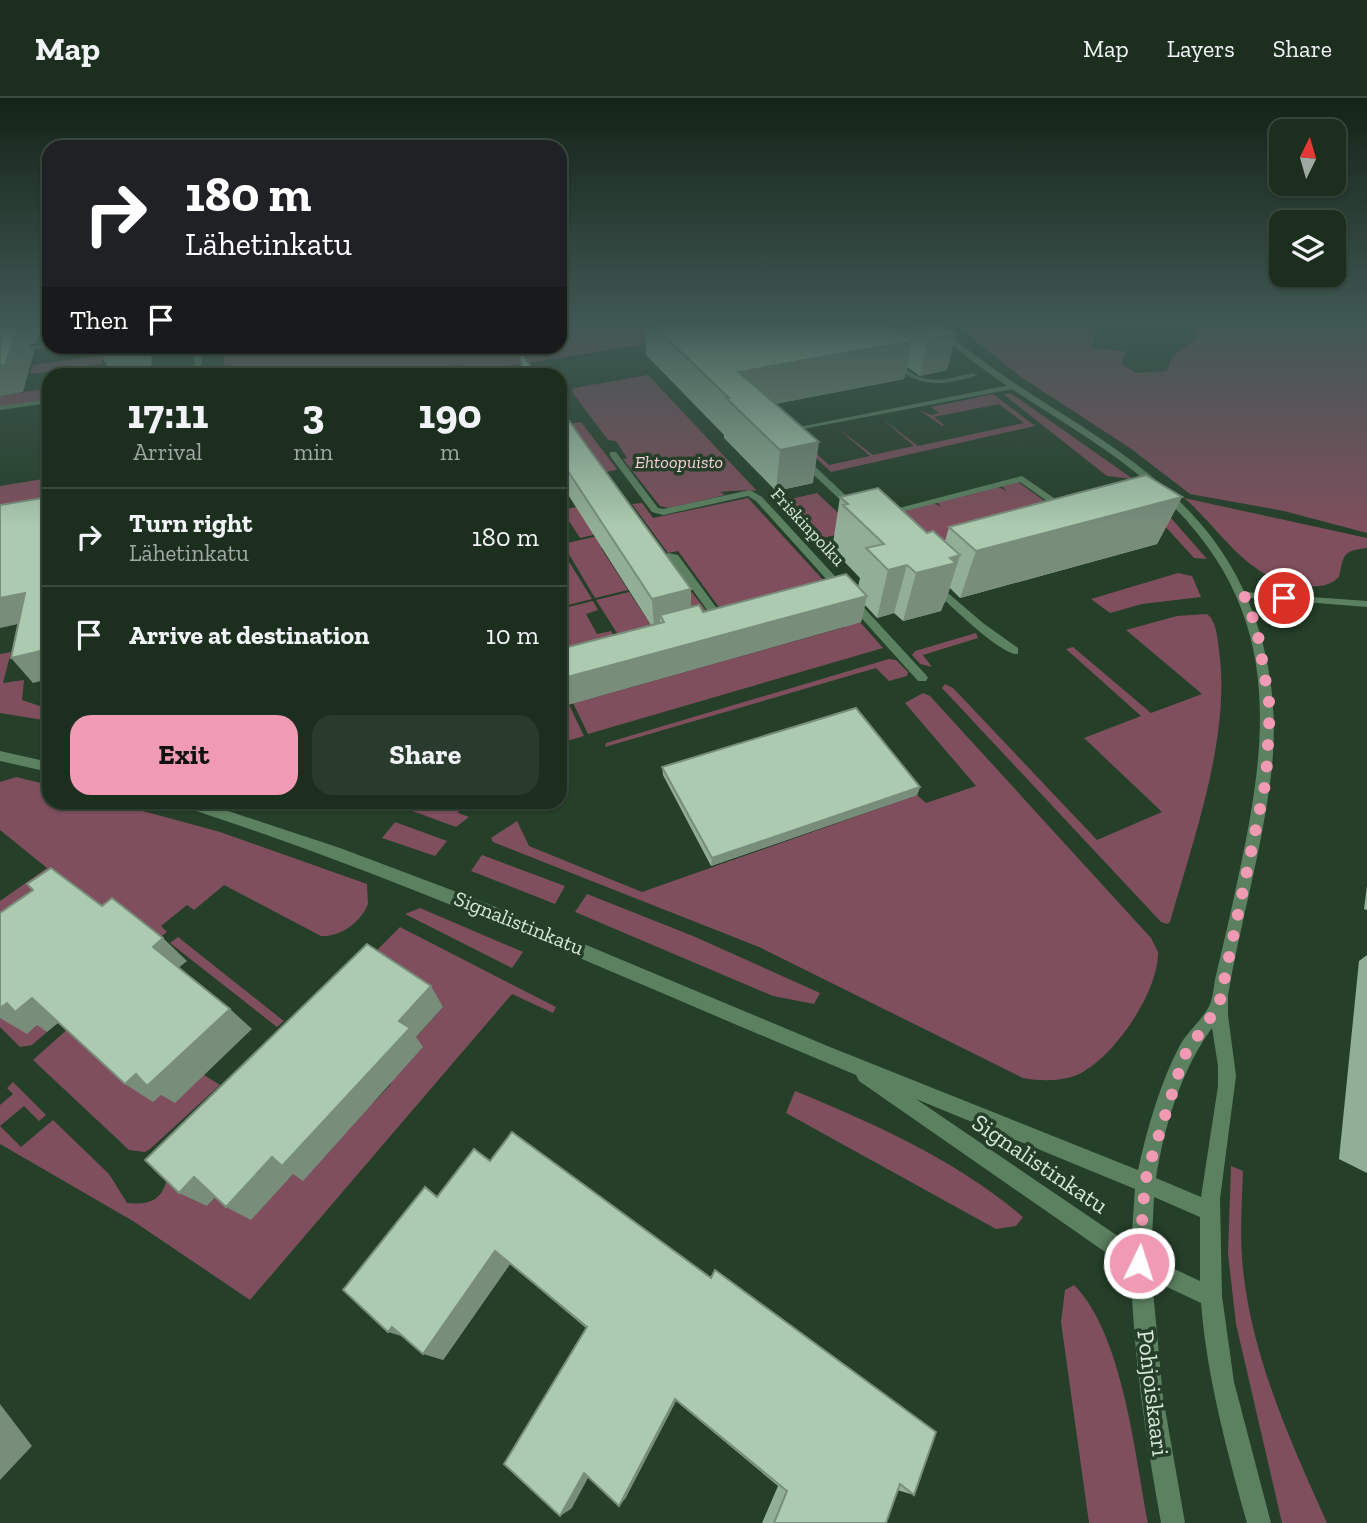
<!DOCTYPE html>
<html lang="en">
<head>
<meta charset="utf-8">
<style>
  :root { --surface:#1c2f1f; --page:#293b2c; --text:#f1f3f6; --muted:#a0a9a4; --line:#3a4a3d; --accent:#f19ab4 }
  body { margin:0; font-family:"Zilla Slab",serif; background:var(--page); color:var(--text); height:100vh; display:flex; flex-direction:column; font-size:26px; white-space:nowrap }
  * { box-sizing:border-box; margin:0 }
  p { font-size:23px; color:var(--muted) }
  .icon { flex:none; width:38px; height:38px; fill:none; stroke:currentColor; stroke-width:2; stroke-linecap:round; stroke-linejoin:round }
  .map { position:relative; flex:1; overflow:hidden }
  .panel { position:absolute; left:42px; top:270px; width:525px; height:441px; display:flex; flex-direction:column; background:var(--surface); border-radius:21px; box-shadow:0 2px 5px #0004,0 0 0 2px var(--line) }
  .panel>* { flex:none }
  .guide { position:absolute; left:42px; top:42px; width:525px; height:214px; border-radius:21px; box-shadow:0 2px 5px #0004,0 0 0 2px var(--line); background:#202124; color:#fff; overflow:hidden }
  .needle { width:46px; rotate:5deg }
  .fabs { position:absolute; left:1269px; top:21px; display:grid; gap:14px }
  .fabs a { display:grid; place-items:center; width:77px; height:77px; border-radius:14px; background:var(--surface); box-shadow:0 2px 5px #0004,0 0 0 2px var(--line); font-size:35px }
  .pin { position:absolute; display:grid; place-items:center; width:60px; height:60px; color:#fff; margin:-30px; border:4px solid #fff; border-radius:50%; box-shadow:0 2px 7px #0007 }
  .me { position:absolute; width:77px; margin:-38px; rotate:4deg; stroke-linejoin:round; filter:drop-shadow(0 0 5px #0008) }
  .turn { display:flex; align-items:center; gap:24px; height:147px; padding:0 28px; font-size:32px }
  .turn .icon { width:91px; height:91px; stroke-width:2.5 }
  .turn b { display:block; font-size:49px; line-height:60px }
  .then { display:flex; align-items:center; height:66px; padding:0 28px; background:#0003; gap:14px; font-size:26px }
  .eta { display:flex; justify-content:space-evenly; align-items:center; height:119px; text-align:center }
  .eta b { font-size:42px; font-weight:700; line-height:49px }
  .cta { display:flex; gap:14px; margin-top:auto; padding:14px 28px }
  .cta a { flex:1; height:80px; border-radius:21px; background:var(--accent); color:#111; font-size:28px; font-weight:700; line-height:80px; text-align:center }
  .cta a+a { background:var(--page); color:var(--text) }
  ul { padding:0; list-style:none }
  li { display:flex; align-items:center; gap:21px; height:98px; padding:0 28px; border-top:2px solid var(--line) }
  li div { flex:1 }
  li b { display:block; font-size:26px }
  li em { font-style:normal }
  header { display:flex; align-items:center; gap:42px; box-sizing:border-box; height:98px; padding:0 35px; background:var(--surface); border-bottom:2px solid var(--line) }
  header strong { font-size:33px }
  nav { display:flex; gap:38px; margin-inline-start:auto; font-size:24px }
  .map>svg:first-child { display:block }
  .green { fill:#7f4f5d }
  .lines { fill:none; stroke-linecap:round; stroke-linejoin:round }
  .service { fill:#5b8160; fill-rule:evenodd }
  .minor { fill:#5b8160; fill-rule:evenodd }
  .tertiary { fill:#5b8160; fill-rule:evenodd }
  .wall { fill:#93ae96 }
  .shaded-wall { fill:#788d7a }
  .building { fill:#abcaaf; stroke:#788d7a; stroke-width:2 }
  .route { stroke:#f19ab4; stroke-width:12; stroke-dasharray:0 21.6 }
  .labels { text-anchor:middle; stroke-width:7; stroke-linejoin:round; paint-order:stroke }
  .far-park-label { font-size:18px; font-style:italic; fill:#f9d0db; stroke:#253f29 }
  .far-street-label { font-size:18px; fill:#d6e6d8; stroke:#253f29 }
  .street-label { font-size:21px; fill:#d6e6d8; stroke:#253f29 }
  .near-street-label { font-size:24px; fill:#d6e6d8; stroke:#253f29 }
</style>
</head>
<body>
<header>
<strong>Map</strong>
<nav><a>Map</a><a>Layers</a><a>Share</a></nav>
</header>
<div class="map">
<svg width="1367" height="1425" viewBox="0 0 1367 1425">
  <rect width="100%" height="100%" fill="#253f29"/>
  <g class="green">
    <path d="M560,228h139l9,8 -223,36 -36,-6 12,4 -3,6h-233l-2,-25 17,-3h320z"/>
    <path d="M957,228h123l16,5 -5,17 35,3 -4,13 14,9 31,-2 4,-13 27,-22 -8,-10h177v207l-83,-22 -94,-17 -60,-46 -109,-71z"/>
    <path d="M103,257l-1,9 -72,10 3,-9z"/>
    <path d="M648,277l109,116c-6,-1 -32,0 -37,1l5,3 -56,13 -9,-2 -37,-47 4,-1 -11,-17 -8,-1 -36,-48 2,-4z"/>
    <path d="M49,290v11l-49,8v-11z"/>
    <path d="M993,296l42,32 -204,46 -55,-51h5l48,44 41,-9 -34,-29 37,28 41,-9 -34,-29 38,29 106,-23 -25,-19 -65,13 10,8 -2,1 -24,-17 13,6 8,-2 -8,-6z"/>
    <path d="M1003,296h9l121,85 -26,-3z"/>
    <path d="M581,324l36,47 -1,1 -26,5 -30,-49z"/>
    <path d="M49,380v39l-49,9v-40z"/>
    <path d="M1018,384l28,20 -116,54 -44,-41 48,-12 7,4 -4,-5 61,-15 9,4 -5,-5z"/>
    <path d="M817,395l39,37 -33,8 -37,-38z"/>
    <path d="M1149,395l58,66 -13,-1 -31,-34z"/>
    <path d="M748,400l77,84 -8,-2 5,7 -99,26 -45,-62 -10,2 -36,-49 10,-1 11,15z"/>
    <path d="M1184,400l183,40v10c-26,3 -23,8 -28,29 -10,10 -23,10 -36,9 -56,-5 -83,-58 -119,-88z"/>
    <path d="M576,409l66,17 -62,14 -18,-28z"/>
    <path d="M624,432l-23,18 27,42 -33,8 -32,-54z"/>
    <path d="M560,449l32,52 -32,8v-19l4,-1 -4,-7z"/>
    <path d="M1178,475l14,3 9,21 -59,7 -32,9 -19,-14z"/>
    <path d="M690,492l19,24 -87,27 -26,-41 33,-8 22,33z"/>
    <path d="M836,497l47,53 -295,86 -27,-56 28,21 256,-72z"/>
    <path d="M593,503l5,9 -12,4 11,20 14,-3 7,11 -58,15v-48z"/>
    <path d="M1207,516c8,6 10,19 11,29 15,89 -24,193 -48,279l-3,2 -6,-2 -219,-234 3,-4 8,4 144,152 65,-28 -78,-74 57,-22 -75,-67 7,-2 78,66 51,-19 -76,-64 51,-14z"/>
    <path d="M976,535l2,5 -55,17 9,12 -12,-3 -8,-9 3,-4z"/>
    <path d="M11,554l-8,31 21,-3 -2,20 27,9v12l-49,-8v-59z"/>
    <path d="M889,561l7,1 12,12 -1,4 -18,5 -13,-13 -271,79 1,-4z"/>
    <path d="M560,588l24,50 -24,7z"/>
    <path d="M923,595l7,3 221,242 7,14c1,40 -45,107 -81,123 -17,7 -37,6 -54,3l-264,-131 -266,-105 -2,-4 26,-17 12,25 113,46 275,-97 9,8 50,-17 -71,-83z"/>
    <path d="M16,679l33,8v17h61l110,30 147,52 1,20c-7,18 -27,33 -47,32l-97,-51 -30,25 -7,-5 -26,21 6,6 -18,14 -149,22v-67l47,-33 -47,-38v-48z"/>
    <path d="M411,704h52l-5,11 11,4 -13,10 -49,-18z"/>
    <path d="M395,724l52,19 -12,15 -53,-18z"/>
    <path d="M482,757l83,31 -10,18 -84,-33z"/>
    <path d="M587,796l106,42 127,57 -6,11 -41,-8 -198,-84z"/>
    <path d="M420,810l103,44 -11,16 -107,-54z"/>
    <path d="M400,829l156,80 -3,6 -41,-19 -262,306 -117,-79 -133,-77v-39l13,-11 -6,-6 6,-6 33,33 -7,6 -15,-15 -24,20 21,21 32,-27 56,54 18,29c30,3 39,-8 42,-37l38,40 14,-15 73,-19 81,-71 16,-17 -10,-8 62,-69 -102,-21z"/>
    <path d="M178,839l102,81 4,3 -7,6 -107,-84z"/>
    <path d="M0,907l39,18 8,9 -15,13 -12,2 -20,-20z"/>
    <path d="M71,928l93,66 40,-17 16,10 -70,64 -5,3 -16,-2 -96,-90z"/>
    <path d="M795,993c80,33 161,69 228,126l-7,9 -20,3 -210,-116z"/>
    <path d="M1231,1068l12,5c-1,29 -3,58 -1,87 7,93 47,180 85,265h-45l-46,-199 -8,-70z"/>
    <path d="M1074,1187c49,49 61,171 74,238h-59l-28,-201 4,-32z"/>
  </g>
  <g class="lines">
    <g class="service">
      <path d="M887,262c11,1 20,11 30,16 18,8 38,1 56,-3l4,2c-7,3 -14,4 -22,6 -28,6 -44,-2 -68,-17z"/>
      <path d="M1015,286l4,2 -1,2 -215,41 -4,-2z"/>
      <path d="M49,301v4l-49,7v-4z"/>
      <path d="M610,354h6l42,56 5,1 87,-19 12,7 164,178 2,3 -2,3h-8l-162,-180 -8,-5 -85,19 -11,-3 -42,-56z"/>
      <path d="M800,360h6l51,48v4h-6l-51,-48z"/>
      <path d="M1022,378l48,33v4h-6l-44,-31 -135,34 -5,-3z"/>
      <path d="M668,455l10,2 43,59 8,1v4l-14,2 -44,-61 -8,-4z"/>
      <path d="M935,484l48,41 35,25v6c-17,2 -72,-53 -87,-67l-1,-2z"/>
    </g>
    <g class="minor">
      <path d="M49,246v2h5l-54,9v-4z"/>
      <path d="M193,248h8l1,28h-7z"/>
      <path d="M1244,494l123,9v6l-127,-10 -1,-2z"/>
    </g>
    <g class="tertiary">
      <path d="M932,228c12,0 21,11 30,19 30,24 63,45 96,66 47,30 95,61 133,102 69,73 93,173 79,270 -9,71 -30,141 -42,212v20l8,61 -16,123 2,97 12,86 37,141h-24c-20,-72 -40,-145 -46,-220l-49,-23 11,117 22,126h-24c-15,-84 -28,-168 -30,-253l-272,-189 -3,-6c-225,-93 -443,-194 -675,-269l-2,-4h22l139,46 146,55 344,144 308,123c9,-41 22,-87 42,-125 8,-14 26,-29 31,-43 3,-10 3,-21 6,-31 7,-30 14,-59 20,-88 34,-155 47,-279 -83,-395 -68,-61 -157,-97 -222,-162zM1212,930l6,38v20l-17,111 -45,-19c8,-51 25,-108 56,-150zM916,1001l219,90 -4,56zM1154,1099l46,20v64l-49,-23z"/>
      <path d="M0,653l49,11v10l-49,-11z"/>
    </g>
  </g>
  <g class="wall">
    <path d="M645,228h299l3,44 -27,6 -13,-9 -3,12 -129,25 38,79 -37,8 -52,-53v-3l-78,-80z"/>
    <path d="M560,310l131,181v18l12,5 155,-25 2,-9 -25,-26 1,-5 -3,-4 7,-46 87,36 18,8 4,-14 233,-30 -25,47 -197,54 -10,-10 -9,23 -38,10 -9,-8 -17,5 -12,-13 -4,17 -301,85v-58l91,-24 -91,-143z"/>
    <path d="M662,669l258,20 -3,8 -206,71 -48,-91z"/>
    <path d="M1367,787v25l-3,-1z"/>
    <path d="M1367,857v218l-28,-14 20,-198z"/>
    <path d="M474,1051l440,346 -17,-5 -11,33h-124l16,-37 -102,-85 -51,98 -37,-22 -17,32 15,-181 -76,-64 -67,96 -6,-163z"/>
  </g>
  <g class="shaded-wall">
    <path d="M0,228h41l-5,17 -7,2 5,7 -11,40 -23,4z"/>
    <path d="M957,235l-10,37 -27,6 8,-38z"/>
    <path d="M912,243l-8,38 -165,32v-39z"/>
    <path d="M123,248h29l-1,27 -8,1h-31l-14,-24z"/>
    <path d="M819,344l-6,41 -37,8 4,-41z"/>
    <path d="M1182,399l-25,47 -197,54 16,-47z"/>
    <path d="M960,457l-15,48h-1l-3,8 -38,10 13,-48 34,-15z"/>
    <path d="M907,467l-13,48 -17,5 11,-48z"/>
    <path d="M691,491v31l-31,-5v13l-6,2 -2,-31z"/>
    <path d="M25,495l20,25 -45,10v-30z"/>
    <path d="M867,498l-6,26 -301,85v-28z"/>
    <path d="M49,551v30l-16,4 -22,-25z"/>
    <path d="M920,689l-3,8 -206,71 1,-8z"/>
    <path d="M163,840l24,23 -10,8 -24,-22z"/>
    <path d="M431,888l12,21 -27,30 7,10 -120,134 -10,-7 -42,46 -25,-13z"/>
    <path d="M32,900l31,21 -16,13 -10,-7 -10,9 -27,-16v-10l7,-5z"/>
    <path d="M230,911l22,20 -77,74 -14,-8 -8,7 -28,-18 11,-10z"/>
    <path d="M194,1079l27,14 -14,15 -28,-13z"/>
    <path d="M495,1153l15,13 -67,96 -20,-6z"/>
    <path d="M392,1229l19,12 -23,-7z"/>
    <path d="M675,1301l1,2 -51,98 -6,7z"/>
    <path d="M0,1306l32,42 -32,34z"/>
    <path d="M593,1371l-22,40 -11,7 24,-43z"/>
  </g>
  <g class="building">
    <path d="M18,228l-13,39h-5v-37z"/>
    <path d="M654,228h235l23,15 -173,31 80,70 -39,8 -54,-52h3z"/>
    <path d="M908,228h36l13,7 -29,5z"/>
    <path d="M99,248h24l-25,4z"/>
    <path d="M519,252l17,24h-13z"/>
    <path d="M560,310l27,38 104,143 -39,10 -92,-140z"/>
    <path d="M1146,377l36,22 -206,54 -27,-24z"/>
    <path d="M878,390l49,45 6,-2 27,24 -10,3 6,5 -40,10 -9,-8 -19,5 -22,-22 18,-4 -41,-39 5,-1 -8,-7z"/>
    <path d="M49,399v152l-38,9 14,-65 -25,5v-93z"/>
    <path d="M846,476l21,22 -307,83v-30l104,-27 -4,-7 39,-10 4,7z"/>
    <path d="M856,610l64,79 -208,71 -50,-91z"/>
    <path d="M51,770l51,38 10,-8 51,40 -10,9 77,62 -83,77 -11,-12 -11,10 -93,-86 -17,14 -8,-9 -7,5v-95l33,-23 -6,-6z"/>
    <path d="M367,846l64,42 -32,35 11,7 -128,138 -10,-9 -46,50 -32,-30 -15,16 -34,-33z"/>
    <path d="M512,1034l199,146 4,-8 221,162 -22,63 -14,-11 -14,39h-112l13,-32 -112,-92 -56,107 -35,-33 -24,43 -56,-52 83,-137 -92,-76 -72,103 -31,-27 -4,5 -45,-42 82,-103 12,10 37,-48 16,12z"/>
  </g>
  <linearGradient id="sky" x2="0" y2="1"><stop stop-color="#142317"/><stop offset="0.53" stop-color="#405854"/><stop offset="1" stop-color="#405854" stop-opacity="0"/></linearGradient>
  <rect width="1367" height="428" fill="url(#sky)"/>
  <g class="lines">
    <path class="route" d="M1139,1165l6,-81 6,-22 33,-104 35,-51 47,-225 4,-72 -13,-79 -13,-34 40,3"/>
  </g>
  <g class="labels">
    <g class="far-park-label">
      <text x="679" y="370">Ehtoopuisto</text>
    </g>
    <g class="far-street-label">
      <text transform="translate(808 429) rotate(47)" y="6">Friskinpolku</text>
    </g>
    <g class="street-label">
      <text transform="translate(519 825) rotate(22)" y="7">Signalistinkatu</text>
    </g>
    <g class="near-street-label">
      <text transform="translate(1040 1066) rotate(34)" y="8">Signalistinkatu</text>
      <text transform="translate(1153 1295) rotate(83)" y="8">Pohjoiskaari</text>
    </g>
  </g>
</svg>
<div class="fabs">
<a><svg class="needle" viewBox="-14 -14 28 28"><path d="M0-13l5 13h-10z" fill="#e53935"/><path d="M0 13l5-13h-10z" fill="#a0a9a4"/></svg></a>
<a><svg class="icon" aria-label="layers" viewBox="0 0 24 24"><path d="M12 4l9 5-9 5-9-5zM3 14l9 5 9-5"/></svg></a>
</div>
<div class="pin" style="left:1284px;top:500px;background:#d93025"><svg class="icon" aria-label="arrive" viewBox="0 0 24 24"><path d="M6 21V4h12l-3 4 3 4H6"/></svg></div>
<svg class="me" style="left:1139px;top:1165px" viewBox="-20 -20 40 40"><circle r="17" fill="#f19ab4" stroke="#fff" stroke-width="3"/><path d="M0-11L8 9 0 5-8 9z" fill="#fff"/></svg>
<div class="guide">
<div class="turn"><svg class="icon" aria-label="right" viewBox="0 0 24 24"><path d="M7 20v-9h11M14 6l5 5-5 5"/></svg><div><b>180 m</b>Lähetinkatu</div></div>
<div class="then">Then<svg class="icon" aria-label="arrive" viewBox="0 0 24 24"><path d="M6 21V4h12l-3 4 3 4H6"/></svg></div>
</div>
<section class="panel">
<div class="eta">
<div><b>17:11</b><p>Arrival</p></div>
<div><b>3</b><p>min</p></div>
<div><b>190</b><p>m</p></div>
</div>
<ul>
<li><svg class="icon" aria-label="right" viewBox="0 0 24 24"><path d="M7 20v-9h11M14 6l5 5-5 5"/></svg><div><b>Turn right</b><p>Lähetinkatu</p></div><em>180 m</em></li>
<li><svg class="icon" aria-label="arrive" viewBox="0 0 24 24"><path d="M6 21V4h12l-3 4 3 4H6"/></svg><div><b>Arrive at destination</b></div><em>10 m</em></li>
</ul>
<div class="cta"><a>Exit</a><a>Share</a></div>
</section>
</div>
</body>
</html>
